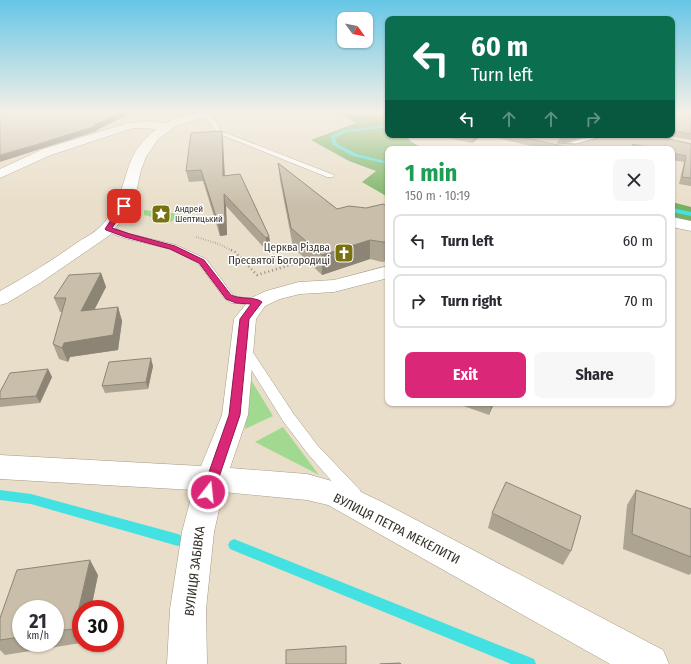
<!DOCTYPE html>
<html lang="en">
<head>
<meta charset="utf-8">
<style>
  :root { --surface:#fff; --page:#f7f7f7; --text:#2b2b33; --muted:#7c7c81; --line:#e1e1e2; --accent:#db2777 }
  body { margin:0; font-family:"Fira Sans Condensed",sans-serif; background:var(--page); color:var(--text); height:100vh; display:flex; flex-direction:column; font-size:15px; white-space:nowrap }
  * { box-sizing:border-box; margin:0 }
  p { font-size:13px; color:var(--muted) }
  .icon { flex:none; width:22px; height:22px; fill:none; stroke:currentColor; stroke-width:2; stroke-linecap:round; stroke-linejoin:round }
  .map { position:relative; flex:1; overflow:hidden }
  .panel { position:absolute; left:385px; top:146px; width:290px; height:260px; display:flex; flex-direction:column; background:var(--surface); border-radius:8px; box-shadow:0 1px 3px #0004 }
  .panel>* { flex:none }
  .banner { position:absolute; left:385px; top:16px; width:290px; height:122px; border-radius:8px; box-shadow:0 1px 3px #0004; background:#0b6e4f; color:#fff; overflow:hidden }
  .needle { width:26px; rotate:123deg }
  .tools { position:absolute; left:337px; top:12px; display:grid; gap:8px }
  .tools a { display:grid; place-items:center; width:36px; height:36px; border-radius:8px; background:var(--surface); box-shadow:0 1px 3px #0004; font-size:20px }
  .speed { position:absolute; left:12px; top:600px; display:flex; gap:8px; font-size:20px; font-weight:700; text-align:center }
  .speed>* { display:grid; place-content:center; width:52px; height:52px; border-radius:50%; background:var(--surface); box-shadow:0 1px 3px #0004; line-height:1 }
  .speed small { font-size:10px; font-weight:400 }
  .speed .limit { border:6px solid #d22; background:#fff; color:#111 }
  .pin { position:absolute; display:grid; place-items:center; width:34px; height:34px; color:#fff; margin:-17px; border-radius:8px; box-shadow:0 2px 6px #0006 }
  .me { position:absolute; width:44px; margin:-22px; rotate:16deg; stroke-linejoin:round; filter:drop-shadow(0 0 3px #0008) }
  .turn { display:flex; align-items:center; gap:14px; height:84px; padding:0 20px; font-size:18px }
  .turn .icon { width:52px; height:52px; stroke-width:2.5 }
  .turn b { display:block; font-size:28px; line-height:34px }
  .lanes { display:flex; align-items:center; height:38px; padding:0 20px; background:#0003; justify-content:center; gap:20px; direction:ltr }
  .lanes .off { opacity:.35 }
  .round { display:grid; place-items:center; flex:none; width:42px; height:42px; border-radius:8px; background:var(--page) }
  .overview { display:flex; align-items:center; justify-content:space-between; height:68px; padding:0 20px }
  h1 { font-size:24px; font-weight:700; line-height:30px; color:#1e9e55 }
  .button { display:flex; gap:8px; margin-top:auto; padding:8px 20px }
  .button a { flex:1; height:46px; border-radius:8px; background:var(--accent); color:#fff; font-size:16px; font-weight:700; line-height:46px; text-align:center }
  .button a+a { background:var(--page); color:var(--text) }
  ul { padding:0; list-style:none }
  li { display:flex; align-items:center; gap:12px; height:54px; margin:0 8px 6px; padding:0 12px; border:2px solid var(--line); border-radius:8px }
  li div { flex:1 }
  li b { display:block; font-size:15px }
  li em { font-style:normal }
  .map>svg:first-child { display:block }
  .green { fill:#a2d991 }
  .forest { fill:#75b161 }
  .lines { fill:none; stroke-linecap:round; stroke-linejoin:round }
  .stream { fill:#43e1e2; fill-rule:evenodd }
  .lane-casing { stroke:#a49a86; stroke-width:1 }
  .street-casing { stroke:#a49a86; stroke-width:1 }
  .secondary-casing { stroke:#a49a86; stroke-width:1 }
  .path-far1 { stroke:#938b7c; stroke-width:2; stroke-dasharray:0.5 2; stroke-linecap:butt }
  .path { stroke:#938b7c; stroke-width:2.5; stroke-dasharray:1 3; stroke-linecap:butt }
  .lane { fill:#fff; fill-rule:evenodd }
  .street { fill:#fff; fill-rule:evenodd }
  .secondary { fill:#fff; fill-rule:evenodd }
  .wall { fill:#aca391; fill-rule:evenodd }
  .shaded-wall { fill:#8c8576 }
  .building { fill:#c8bea9; stroke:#8c8576 }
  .route { fill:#db2777; stroke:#8e194d }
  .labels { text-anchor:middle; stroke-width:3; stroke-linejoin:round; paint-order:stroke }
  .far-poi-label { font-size:9px; fill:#37322a; stroke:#fff; text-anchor:start }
  .poi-label { font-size:11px; fill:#37322a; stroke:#fff; text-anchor:end }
  .near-street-label { font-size:13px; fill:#37322a; stroke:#fff }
</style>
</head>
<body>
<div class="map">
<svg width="691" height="664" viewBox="0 0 691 664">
  <rect width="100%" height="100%" fill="#e9dec9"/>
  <g class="green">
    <path d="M144,210l38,4 -11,8 -27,-7z"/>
    <path d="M248,375l25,41 -28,13z"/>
    <path d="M283,427l36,48 -64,-33z"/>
  </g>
  <g class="forest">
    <path d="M337,112h51v23h19l3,6 14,8h-36v48l-26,-15 14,-11 -27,-10 -38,-21 45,-17z"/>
    <path d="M672,202l19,5v15l-19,-4z"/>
  </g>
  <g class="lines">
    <g class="stream">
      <path d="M388,125v2l-42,5 -11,6 2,6 20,10 31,8v2l-35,-8 -20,-11 -2,-9 14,-6z"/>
      <path d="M672,208l19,4v4l-19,-4z"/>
      <path d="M0,490l31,4 147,40 4,2 2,4 -2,4 -4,2 -147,-42 -31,-4z"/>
      <path d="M234,539l300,120 2,5h-25l-281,-115 -2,-4 2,-4z"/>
    </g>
    <g class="lane-casing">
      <g id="lane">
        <path d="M198,112c12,-1 18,10 23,19l113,44 -1,2h-6l-110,-44 -8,-13 -11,-6z"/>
        <path d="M108,226l22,8 46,11 30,14 27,36c9,5 24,0 31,7l-6,3 -26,-2 -7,-4 -27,-36 -28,-14 -46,-11 -19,-7 -2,-2 2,-2z"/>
        <path d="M244,344l4,1 45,68 25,33 42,44 2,5 -2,5 -6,2 -6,-2 -40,-46 -25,-33 -45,-73 2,-3z"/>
      </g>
    </g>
    <g class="street-casing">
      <g id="street">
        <path d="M147,121l18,2 6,3c-5,5 -29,2 -38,2l-82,27 -51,23v-9l43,-20 85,-26z"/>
        <path d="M597,135h21l-2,2 -42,12h-17l2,-3z"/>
        <path d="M672,217l19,4v10l-19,-4z"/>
        <path d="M388,266v12l-54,14 -34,2 -20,5 -15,7 -9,13 -8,96 -18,53 77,6 39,11 36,17 281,148 6,14h-59l-282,-159 -21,-5 -84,-8 -9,40 -8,77 1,55h-40l3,-55 12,-77 11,-42 -193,-11v-24l201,11 21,-51 12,-96 17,-21 15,-7 33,-9 35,-2z"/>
      </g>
    </g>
    <g class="secondary-casing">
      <path id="secondary" d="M197,112h16l-1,2 -36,12 -18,13 -12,18 -5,13 -4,18 -8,22 -19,25 -70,48 -33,20 -7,2v-14c27,-15 53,-31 78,-49 8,-5 18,-10 25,-18 13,-15 18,-33 24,-52 9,-34 37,-53 70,-60z"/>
    </g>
    <path class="path-far1" d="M196,237l23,7 14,7"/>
    <path class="path" d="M231,250l4,2 22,23 50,-15"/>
    <use href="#lane" class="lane"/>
    <use href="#street" class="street"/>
    <use href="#secondary" class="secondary"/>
  </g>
  <g class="wall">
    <path d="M672,112h19v28l-26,-5h7z"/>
    <path d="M434,135h158l-29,8 13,1h115v42l-12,-2 5,-22 -12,-2v-11h-127l-62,-14 -11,8z"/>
    <path d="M223,141l2,35 44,60 2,13 -4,2 -41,-45 1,29 -7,1 -17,-55 -14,1 -3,-11z"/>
    <path d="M278,163l59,46 29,-1 22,-1v54l-6,1 -12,-3 -48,16 -29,-28 -13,-67z"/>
    <path d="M101,273l5,14 -12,23 24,-3 4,14 -4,29 -48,7 -2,5 -9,-3 -6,-15 9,-32h-2l-6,-14z"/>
    <path d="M153,366l-5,23 -43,4 -3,-7z"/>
    <path d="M48,369l4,8 -12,26 -40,4v-15z"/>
    <path d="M455,403h39l-5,12z"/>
    <path d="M636,490l55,19v64l-2,2 -66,-26 4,-44z"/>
    <path d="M492,513l79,38 -8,14 -75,-37z"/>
    <path d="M98,575l-7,34h-10v34l-76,12 -5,-5v-32zM21,609h34v34h-34z"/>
  </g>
  <g class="shaded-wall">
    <path d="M123,112h11l-37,18v1l-63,20 -34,11v-7l94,-30z"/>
    <path d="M222,131l1,10 2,46 -2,-11z"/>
    <path d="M476,135h7l-11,8 1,-6z"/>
    <path d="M572,135h20l-33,10 -2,-2 3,-5z"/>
    <path d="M224,194l2,12 1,29 -7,1 -2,-13z"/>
    <path d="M269,236l2,13 -4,2 -1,-13z"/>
    <path d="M370,240v19l-48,16v-20z"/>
    <path d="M101,273l5,14 -20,39 -5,-15z"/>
    <path d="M118,307l4,14 -4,29 -48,7 -2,5 -6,-14 2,-5z"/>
    <path d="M151,358l2,8 -5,23 -2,-7z"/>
    <path d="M48,369l4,8 -12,26 -4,-7z"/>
    <path d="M492,403h2l-5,12z"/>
    <path d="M90,560l8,15 -7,34h-10v30l-7,-10z"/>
  </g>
  <g class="building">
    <path d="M0,112h123l-29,13 2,1 -64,20 -32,9z"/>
    <path d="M672,112h19v22l-19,-4z"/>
    <path d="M222,131l1,45 17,-2 29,62 -3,2 -42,-44 1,28 -7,1 -17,-53 -15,1 5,-38z"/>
    <path d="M464,135h12l-3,2z"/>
    <path d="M512,135h60l-12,3 -3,5 19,1 33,-9h43l39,9v34l-9,-1 4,-21 -14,-3v-4h-16l-23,-5 -2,5h-55z"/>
    <path d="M278,163l59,46 12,-3 17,2 17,-4 5,3v35h-5l-13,-2 -48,15 -31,-27z"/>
    <path d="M101,273l-20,38 37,-4 -5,28 -49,8 -2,5 -9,-4 13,-46h-12l15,-23z"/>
    <path d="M151,358l-5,24 -44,4 7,-24z"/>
    <path d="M48,369l-12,27 -36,3v-7l10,-19z"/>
    <path d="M506,482l75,34 -10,35 -79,-38z"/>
    <path d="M636,490l55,19v48l-59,-23z"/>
    <path d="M90,560l-16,69 -19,2v-22h-34v28l-21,3v-22l17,-48z"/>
    <path d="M346,646v18h-60v-14z"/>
    <path d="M400,663l1,1h-21z"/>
  </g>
  <linearGradient id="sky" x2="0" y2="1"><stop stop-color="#66c6e6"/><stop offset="0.55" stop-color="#f5f0e7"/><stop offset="1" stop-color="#f5f0e7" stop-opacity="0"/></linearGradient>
  <rect width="691" height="205" fill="url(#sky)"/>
  <path class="route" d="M121,205l6,1 -15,22 18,6 45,12 29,14 27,35c10,5 23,1 31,7l-13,17 -9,96 -26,77 -1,4 -5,2 -4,-2 -2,-4 27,-77 11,-96 11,-15 -15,-1 -10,-4 -27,-36 -29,-14 -45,-12 -19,-7 -1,-1z"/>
  <defs>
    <g id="sight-square" transform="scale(1)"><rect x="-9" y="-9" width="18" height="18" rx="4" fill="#79700f" stroke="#fff"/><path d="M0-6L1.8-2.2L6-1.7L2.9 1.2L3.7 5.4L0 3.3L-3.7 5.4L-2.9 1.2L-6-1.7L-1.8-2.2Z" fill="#fff"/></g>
    <g id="church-square" transform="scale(1)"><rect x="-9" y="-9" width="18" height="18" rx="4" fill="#79700f" stroke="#fff"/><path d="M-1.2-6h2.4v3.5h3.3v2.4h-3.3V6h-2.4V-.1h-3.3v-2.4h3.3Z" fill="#fff"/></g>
  </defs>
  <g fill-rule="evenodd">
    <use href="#sight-square" x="161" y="214"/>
    <use href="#church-square" x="344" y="253"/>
  </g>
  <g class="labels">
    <g class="far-poi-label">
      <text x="175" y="212">Андрей<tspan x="175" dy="10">Шептицький</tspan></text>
    </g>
    <g class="poi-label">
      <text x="330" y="251">Церква Різдва<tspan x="330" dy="13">Пресвятої Богородиці</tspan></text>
    </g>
    <g class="near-street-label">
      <text transform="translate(397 528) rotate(27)" y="5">ВУЛИЦЯ ПЕТРА МЕКЕЛИТИ</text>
      <text transform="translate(194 571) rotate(-83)" y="5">ВУЛИЦЯ ЗАБІВКА</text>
    </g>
  </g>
</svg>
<div class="tools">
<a><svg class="needle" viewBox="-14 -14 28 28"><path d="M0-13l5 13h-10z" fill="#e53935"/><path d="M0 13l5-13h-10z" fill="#7c7c81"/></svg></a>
</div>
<div class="speed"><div>21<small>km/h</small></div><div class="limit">30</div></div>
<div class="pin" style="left:124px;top:206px;background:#d93025"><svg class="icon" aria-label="arrive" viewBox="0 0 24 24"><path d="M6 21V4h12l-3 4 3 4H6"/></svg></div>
<svg class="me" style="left:208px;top:492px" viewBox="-20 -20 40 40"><circle r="17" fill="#db2777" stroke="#fff" stroke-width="3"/><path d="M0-11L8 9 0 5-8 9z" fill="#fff"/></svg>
<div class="banner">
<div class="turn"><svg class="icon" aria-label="left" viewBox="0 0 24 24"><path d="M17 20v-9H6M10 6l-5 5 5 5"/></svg><div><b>60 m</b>Turn left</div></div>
<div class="lanes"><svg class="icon" aria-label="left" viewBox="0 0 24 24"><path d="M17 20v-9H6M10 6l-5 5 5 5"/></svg><svg class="icon off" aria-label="ahead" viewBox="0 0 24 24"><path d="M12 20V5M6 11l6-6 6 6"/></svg><svg class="icon off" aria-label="ahead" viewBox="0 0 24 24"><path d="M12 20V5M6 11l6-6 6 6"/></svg><svg class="icon off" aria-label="right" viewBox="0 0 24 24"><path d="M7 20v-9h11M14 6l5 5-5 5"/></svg></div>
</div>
<section class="panel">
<div class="overview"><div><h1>1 min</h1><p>150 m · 10:19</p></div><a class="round"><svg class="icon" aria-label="close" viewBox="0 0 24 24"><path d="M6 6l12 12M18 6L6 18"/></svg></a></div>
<ul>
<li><svg class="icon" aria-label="left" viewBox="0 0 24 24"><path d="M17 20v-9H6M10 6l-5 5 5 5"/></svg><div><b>Turn left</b></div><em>60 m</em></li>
<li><svg class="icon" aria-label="right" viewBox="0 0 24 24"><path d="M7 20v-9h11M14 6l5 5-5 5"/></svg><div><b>Turn right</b></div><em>70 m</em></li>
</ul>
<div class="button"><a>Exit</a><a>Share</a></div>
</section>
</div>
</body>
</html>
